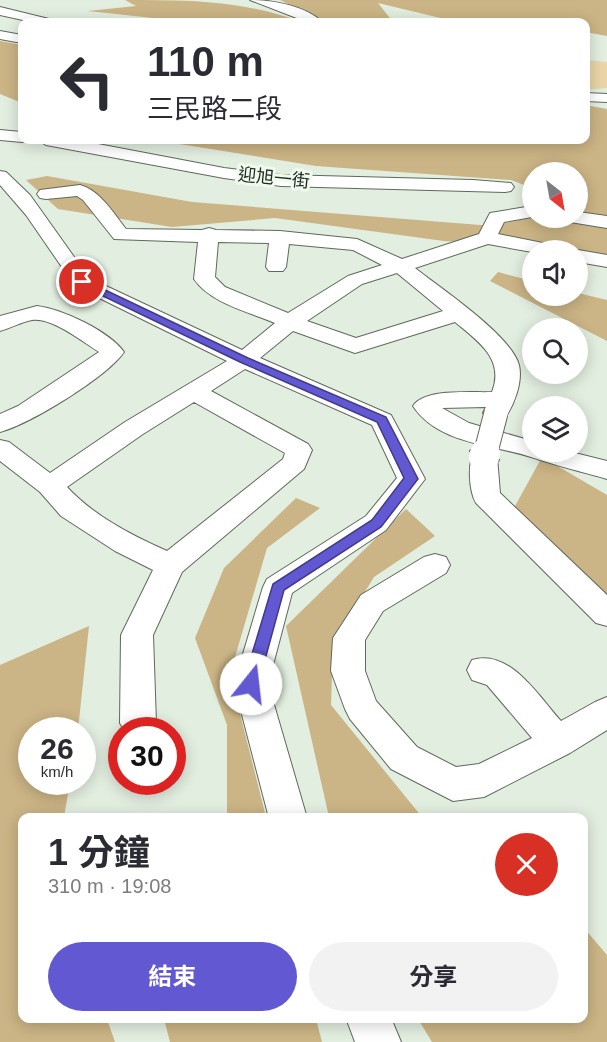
<!DOCTYPE html>
<html lang="zh-TW">
<head>
<meta charset="utf-8">
<style>
  :root { --surface:#fff; --page:#f2f2f3; --text:#2b2b33; --muted:#7c7c81; --accent:#6259d2 }
  body { margin:0; font-family:Helvetica,"Noto Sans TC",sans-serif; background:var(--page); color:var(--text); height:100vh; display:flex; flex-direction:column; font-size:22px; white-space:nowrap }
  * { box-sizing:border-box; margin:0 }
  p { font-size:20px; color:var(--muted) }
  .icon { flex:none; width:33px; height:33px; fill:none; stroke:currentColor; stroke-width:2; stroke-linecap:round; stroke-linejoin:round }
  .map { position:relative; flex:1; overflow:hidden }
  .details { position:absolute; left:18px; top:813px; width:570px; height:210px; display:flex; flex-direction:column; background:var(--surface); border-radius:12px; box-shadow:0 3px 15px #0003 }
  .details>* { flex:none }
  .hud { position:absolute; left:18px; top:18px; width:572px; height:126px; border-radius:12px; box-shadow:0 3px 15px #0003; background:#fff; color:var(--text); overflow:hidden }
  .needle { width:39px; rotate:149deg }
  .buttons { position:absolute; left:522px; top:162px; display:grid; gap:12px }
  .buttons a { display:grid; place-items:center; width:66px; height:66px; border-radius:50%; background:var(--surface); box-shadow:0 3px 15px #0003; font-size:30px }
  .speed { position:absolute; left:18px; top:717px; display:flex; gap:12px; font-size:30px; font-weight:700; text-align:center }
  .speed>* { display:grid; place-content:center; width:78px; height:78px; border-radius:50%; background:var(--surface); box-shadow:0 3px 15px #0003; line-height:1 }
  .speed small { font-size:15px; font-weight:400 }
  .speed .limit { border:9px solid #d22; background:#fff; color:#111 }
  .pin { position:absolute; display:grid; place-items:center; width:51px; height:51px; color:#fff; margin:-26px; border:3px solid #fff; border-radius:50%; box-shadow:0 2px 6px #0007 }
  .me { position:absolute; width:66px; margin:-33px; rotate:16deg; stroke-linejoin:round; filter:drop-shadow(0 0 4px #0008) }
  .turn { display:flex; align-items:center; gap:21px; height:126px; padding:0 30px; font-size:27px }
  .turn .icon { width:78px; height:78px; stroke-width:2.5 }
  .turn b { display:block; font-size:42px; line-height:51px }
  .round { display:grid; place-items:center; flex:none; width:63px; height:63px; border-radius:32px; background:var(--page) }
  .summary { display:flex; align-items:center; justify-content:space-between; height:102px; padding:0 30px }
  h1 { font-size:36px; font-weight:700; line-height:45px }
  .action { display:flex; gap:12px; margin-top:auto; padding:12px 30px }
  .action a { flex:1; height:69px; border-radius:36px; background:var(--accent); color:#fff; font-size:24px; font-weight:700; line-height:69px; text-align:center }
  .action a+a { background:var(--page); color:var(--text) }
  .map>svg:first-child { display:block }
  .green { fill:#ebd5a8 }
  .forest { fill:#cbb485 }
  .lines { fill:none; stroke-linecap:round; stroke-linejoin:round }
  .minor-casing { stroke:#5f695d; stroke-width:2 }
  .minor { fill:#fff; fill-rule:evenodd }
  .minor-bridge-far1-casing { stroke:#5f695d; stroke-width:25; stroke-linecap:butt }
  .minor-bridge-casing { stroke:#5f695d; stroke-width:32; stroke-linecap:butt }
  .minor-bridge-far1 { stroke:#fff; stroke-width:23 }
  .minor-bridge { stroke:#fff; stroke-width:30 }
  .route { fill:#6259d2; stroke:#403a88; stroke-width:1.5 }
  .labels { text-anchor:middle; stroke-width:6; stroke-linejoin:round; paint-order:stroke }
  .far-street-label { font-size:18px; fill:#252924; stroke:#effbed }
</style>
</head>
<body>
<div class="map">
<svg width="607" height="1042" viewBox="0 0 607 1042">
  <rect width="100%" height="100%" fill="#e2eee0"/>
  <path class="green" d="M585,60l22,2v26l-22,2z"/>
  <g class="forest">
    <path d="M125,0c62,0 118,0 176,22h-125l-14,-3 -74,-8 48,-5z"/>
    <path d="M280,0h327v36l-22,-4v-10h-128l-79,-19 15,19h-66z"/>
    <path d="M0,41l22,4v58l-22,-9z"/>
    <path d="M585,105l22,4v149l-29,-8 -134,-9 -169,-23 -103,9 -114,-18 -32,-29 21,-4 145,26 301,24 39,-9 46,1v-11l2,-1 -2,-1v-33h-46v16l-21,-8 -195,-14 -162,-26h431z"/>
    <path d="M498,272l34,9v15h46v-3l29,7v41l-117,-60z"/>
    <path d="M542,457l65,38v106l-99,-82z"/>
    <path d="M296,498l24,10 -53,40 -37,126 36,143h-39v-92l-32,-87 29,-70z"/>
    <path d="M406,509l29,27 -61,41 -41,67 -2,61 91,112h-93l-43,-191z"/>
    <path d="M89,626l-11,104h-46v52h38l-6,35 -42,1v200l85,1 8,23h-115v-377z"/>
    <path d="M584,928l23,27v87h-175l-14,-23 166,-1z"/>
    <path d="M164,1019h152l6,23h-152z"/>
  </g>
  <g class="lines">
    <g class="minor-casing">
      <g id="minor">
        <path d="M250,0c22,0 56,6 72,22h-15z"/>
        <path d="M0,7l49,12 2,3h-19l-32,-7z"/>
        <path d="M0,31l22,4v8l-22,-4z"/>
        <path d="M585,93l22,1v8l-22,-1z"/>
        <path d="M0,130l22,2v8h6l-6,2 -22,-2z"/>
        <path d="M38,140h39l147,28 57,7 192,5 38,3 3,4 -3,4 -6,1 -224,-6 -57,-8 -178,-33z"/>
        <path d="M0,171l6,1 24,23 59,83 153,72 33,-27c-26,-11 -65,-20 -81,-44l4,-37 -84,-3 -31,-39 -6,-4 -31,3 -6,-1 -3,-4 3,-4 40,-5c20,5 34,29 46,44l76,1 7,-2 7,2 64,1 77,8 45,20 77,-25 11,-21 42,-7v11l-28,5 -6,12 60,12 3,4h-29v2l-44,-8 -73,24c25,20 96,67 104,97 4,17 -5,40 -14,53l-9,3 -9,-3 -4,-5 3,-6 -44,1 27,15 63,18v11h39l36,9v18c-25,-7 -52,-14 -76,-22 -40,-13 -93,-13 -118,-51 12,-18 58,-13 79,-14 13,-33 -14,-51 -37,-70l-100,31 -62,-22 -33,27 131,57 34,64 -39,51 -94,63 -24,91 39,134h-38l-35,-134 29,-97 4,-8 99,-63 31,-38 -25,-53 -127,-56 -34,22 97,53 4,6 -8,19 -122,103 -29,63 3,88 -4,7h-28l-4,-7 1,-88 32,-65 -38,-19 -54,-35 -21,-24 -40,-31v-21l9,2 41,31 75,-51 102,-61 -152,-75 -49,-71 -26,-30zM218,242l51,1 -3,24 3,4h14l3,-4 3,-23 64,6 29,15 -34,11 -60,37 -63,-26 -10,-10zM397,273l46,38 -87,27 -49,-17 55,-37zM194,402l91,51 -2,6 -116,92c-36,-16 -73,-35 -100,-64l76,-53z"/>
        <path d="M578,212l29,4v12l-37,-6 -2,-4h10z"/>
        <path d="M576,250h2l29,5v12l-29,-5z"/>
        <path d="M37,306c25,3 72,25 87,46 -17,25 -94,72 -124,80v-18l18,-8 81,-54c-16,-10 -47,-35 -67,-32 -11,2 -21,8 -32,11v-15z"/>
        <path d="M484,448l9,3 4,6 3,36 107,102v31l-11,-3 -120,-120c-7,-12 -9,-41 -1,-52z"/>
        <path d="M435,554l11,3 4,8 -4,8 -63,38 -18,29v31l11,30 41,46 39,20 23,-3 53,-26 -45,-53 -15,-5 -5,-10 5,-10c38,-12 67,37 89,61l34,-19 12,-5v33l-37,23 -86,44 -31,4 -62,-32 -41,-50 -5,-10 -14,-38 2,-33 28,-43 63,-38z"/>
        <path d="M346,1018h45l10,24h-46z"/>
      </g>
    </g>
    <use href="#minor" class="minor"/>
    <g class="minor-bridge-far1-casing">
      <path id="minor-bridge-far1" d="M485,455l11,-42"/>
    </g>
    <g class="minor-bridge-casing">
      <path id="minor-bridge" d="M484,457l1,-3"/>
    </g>
    <use href="#minor-bridge-far1" class="minor-bridge-far1"/>
    <use href="#minor-bridge" class="minor-bridge"/>
  </g>
  <path class="route" d="M82,279l166,79 138,59 32,62 -37,48 -97,63 -27,99 -6,2 -6,-2 -2,-5 30,-100 99,-64 32,-42 -27,-56 -137,-60 -162,-78 -1,-2z"/>
  <g class="labels">
    <g class="far-street-label">
      <text transform="translate(274 178) rotate(6)" y="6">迎旭一街</text>
    </g>
  </g>
</svg>
<div class="buttons">
<a><svg class="needle" viewBox="-14 -14 28 28"><path d="M0-13l5 13h-10z" fill="#e53935"/><path d="M0 13l5-13h-10z" fill="#7c7c81"/></svg></a>
<a><svg class="icon" aria-label="sound" viewBox="0 0 24 24"><path d="M4 9h4l5-4v14l-5-4H4zM17 9q2 3 0 6"/></svg></a>
<a><svg class="icon" aria-label="search" viewBox="0 0 24 24"><circle cx="10" cy="10" r="6"/><path d="M15 15l6 6"/></svg></a>
<a><svg class="icon" aria-label="layers" viewBox="0 0 24 24"><path d="M12 4l9 5-9 5-9-5zM3 14l9 5 9-5"/></svg></a>
</div>
<div class="speed"><div>26<small>km/h</small></div><div class="limit">30</div></div>
<div class="pin" style="left:82px;top:282px;background:#d93025"><svg class="icon" aria-label="arrive" viewBox="0 0 24 24"><path d="M6 21V4h12l-3 4 3 4H6"/></svg></div>
<svg class="me" style="left:251px;top:684px" viewBox="-20 -20 40 40"><circle r="19" fill="#fff"/><path d="M0-13L10 11 0 6-10 11z" fill="#6259d2"/></svg>
<div class="hud">
<div class="turn"><svg class="icon" aria-label="left" viewBox="0 0 24 24"><path d="M17 20v-9H6M10 6l-5 5 5 5"/></svg><div><b>110 m</b>三民路二段</div></div>
</div>
<section class="details">
<div class="summary"><div><h1>1 分鐘</h1><p>310 m · 19:08</p></div><a class="round" style="background:#d93025;color:#fff"><svg class="icon" aria-label="close" viewBox="0 0 24 24"><path d="M6 6l12 12M18 6L6 18"/></svg></a></div>
<div class="action"><a>結束</a><a>分享</a></div>
</section>
</div>
</body>
</html>
